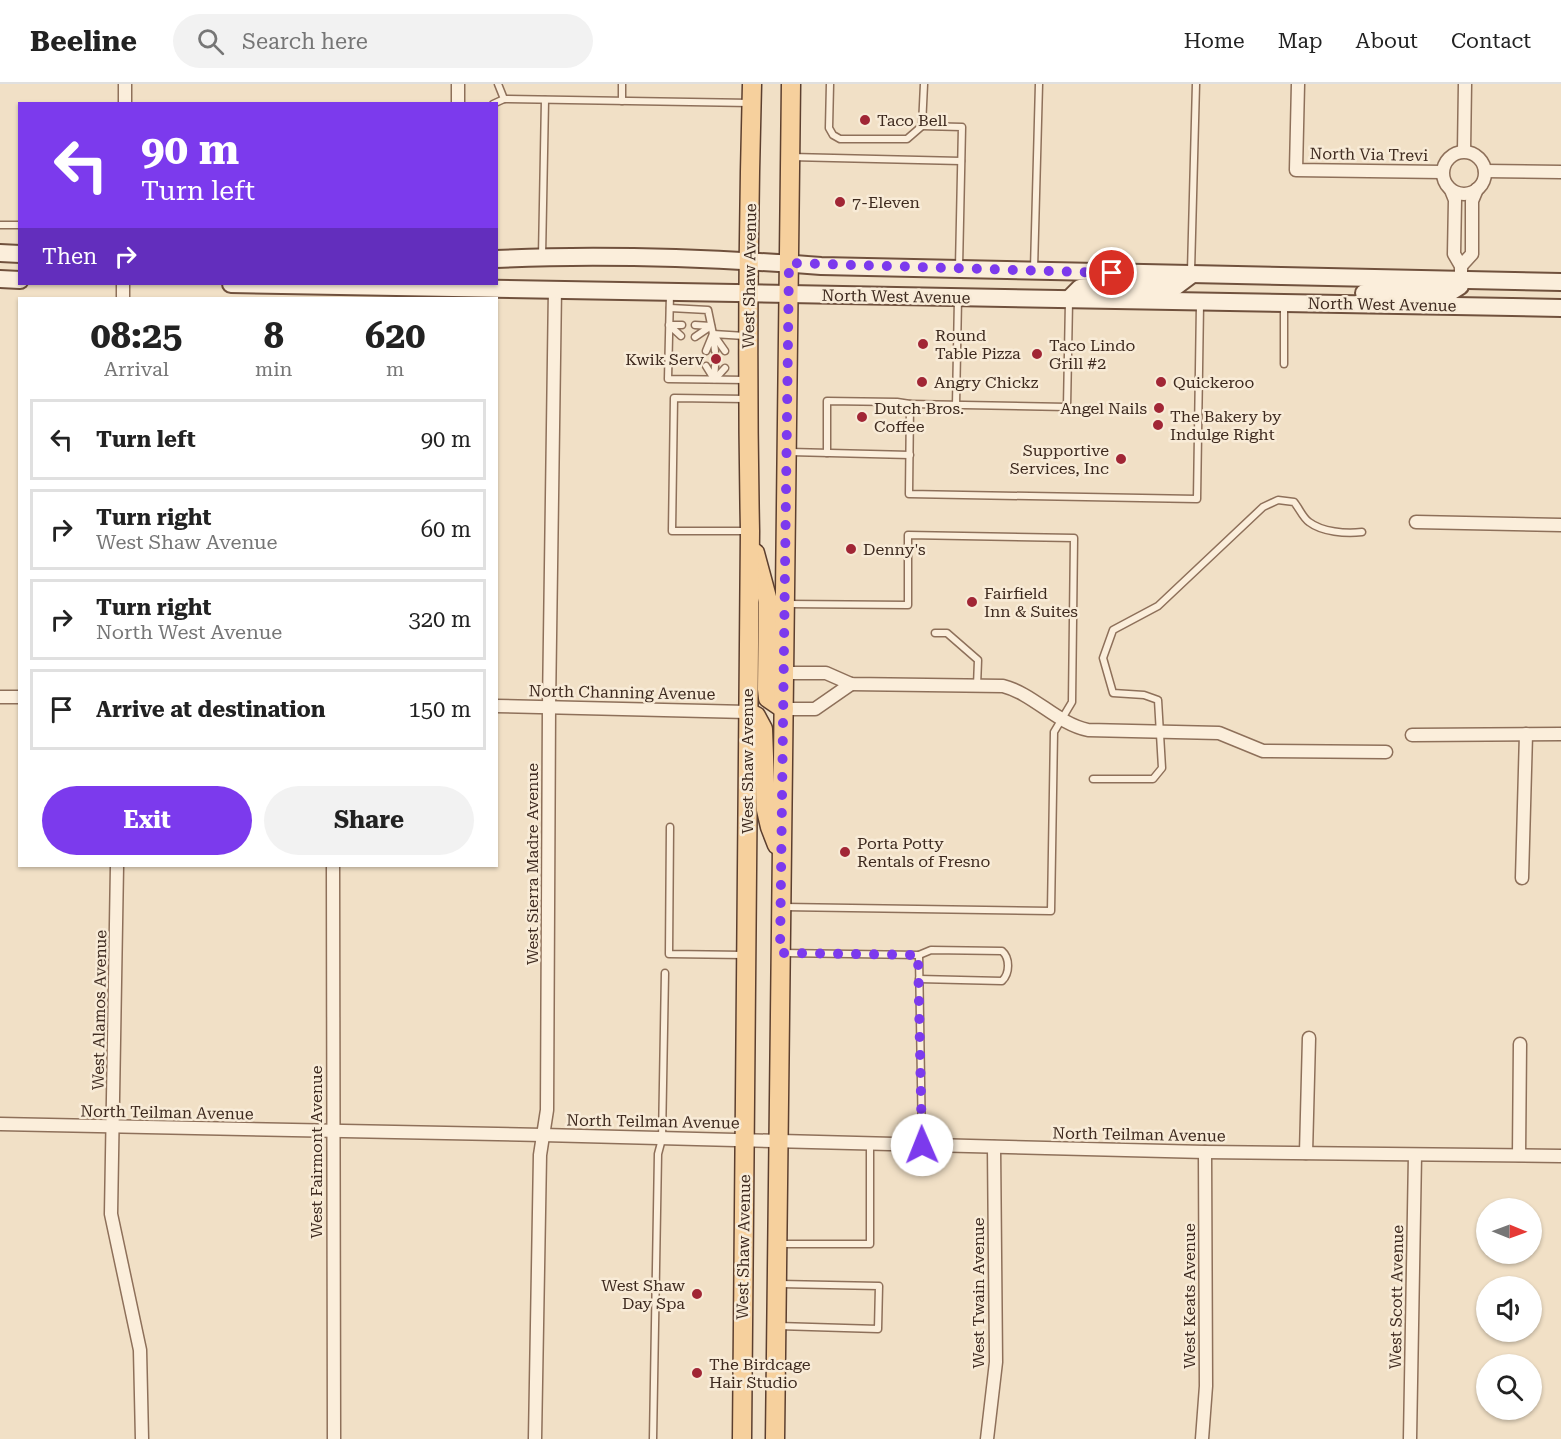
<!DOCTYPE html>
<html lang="en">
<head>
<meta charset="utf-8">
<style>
  :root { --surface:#fff; --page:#f2f2f2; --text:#222; --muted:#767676; --line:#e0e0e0; --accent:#7c3aed }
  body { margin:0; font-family:"Roboto Serif",serif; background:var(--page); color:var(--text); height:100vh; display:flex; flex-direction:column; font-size:22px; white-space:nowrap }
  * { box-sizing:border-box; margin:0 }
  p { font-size:20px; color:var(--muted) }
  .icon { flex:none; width:33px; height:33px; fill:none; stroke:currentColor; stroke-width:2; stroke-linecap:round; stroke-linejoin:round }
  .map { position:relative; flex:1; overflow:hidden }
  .details { position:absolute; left:18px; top:213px; width:480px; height:570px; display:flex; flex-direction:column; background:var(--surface); border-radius:0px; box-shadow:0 2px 4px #0004 }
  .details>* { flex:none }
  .top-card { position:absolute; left:18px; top:18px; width:480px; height:183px; border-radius:0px; box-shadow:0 2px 4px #0004; background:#7c3aed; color:#fff; overflow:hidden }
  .needle { width:39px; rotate:91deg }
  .fabs { position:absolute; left:1476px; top:1114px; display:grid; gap:12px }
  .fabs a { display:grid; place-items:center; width:66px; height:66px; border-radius:50%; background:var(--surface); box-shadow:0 2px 4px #0004; font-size:30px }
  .pin { position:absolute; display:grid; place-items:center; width:51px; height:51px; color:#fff; margin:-26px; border:3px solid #fff; border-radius:50%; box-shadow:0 2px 6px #0007 }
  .me { position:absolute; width:66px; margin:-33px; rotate:359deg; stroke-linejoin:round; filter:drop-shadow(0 0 4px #0008) }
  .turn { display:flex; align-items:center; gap:21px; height:126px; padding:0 24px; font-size:27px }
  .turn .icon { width:78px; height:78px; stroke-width:2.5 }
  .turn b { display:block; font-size:42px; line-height:51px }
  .then { display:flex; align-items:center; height:57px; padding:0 24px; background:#0003; gap:12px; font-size:22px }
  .eta { display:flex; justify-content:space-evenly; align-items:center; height:102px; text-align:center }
  .eta b { font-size:36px; font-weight:700; line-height:42px }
  .cta { display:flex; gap:12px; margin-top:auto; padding:12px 24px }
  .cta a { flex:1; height:69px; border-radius:36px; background:var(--accent); color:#fff; font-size:24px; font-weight:700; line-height:69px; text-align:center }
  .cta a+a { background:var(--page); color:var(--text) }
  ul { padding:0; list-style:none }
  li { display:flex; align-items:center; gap:18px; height:81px; margin:0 12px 9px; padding:0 12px; border:3px solid var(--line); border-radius:0px }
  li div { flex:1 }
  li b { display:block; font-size:22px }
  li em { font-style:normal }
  header { display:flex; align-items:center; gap:36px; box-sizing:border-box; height:84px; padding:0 30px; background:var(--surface); border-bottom:2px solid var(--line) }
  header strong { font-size:28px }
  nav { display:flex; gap:33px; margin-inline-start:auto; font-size:21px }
  .search { width:420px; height:54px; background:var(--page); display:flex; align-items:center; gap:15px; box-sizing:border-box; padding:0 21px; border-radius:33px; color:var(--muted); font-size:22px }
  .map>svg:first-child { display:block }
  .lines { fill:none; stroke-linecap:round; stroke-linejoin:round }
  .lane-casing { stroke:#8e705a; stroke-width:9 }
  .street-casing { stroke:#8e705a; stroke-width:15 }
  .secondary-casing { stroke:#70513d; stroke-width:20 }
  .primary-casing { stroke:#5c3f2f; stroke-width:21 }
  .lane { stroke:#fbeedb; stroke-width:6 }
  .street { stroke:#fbeedb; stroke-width:12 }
  .secondary { stroke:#fbeedb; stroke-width:16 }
  .primary { stroke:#f6d09d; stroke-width:18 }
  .route { stroke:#7c3aed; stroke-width:10; stroke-dasharray:0 18 }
  .poi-dot { fill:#a12635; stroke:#f8ebd7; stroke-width:2 }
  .labels { text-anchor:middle; stroke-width:5; stroke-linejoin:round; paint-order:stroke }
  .poi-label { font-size:16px; fill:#3e2a1f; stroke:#f8ebd7; text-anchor:start }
  .street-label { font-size:16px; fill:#3e2a1f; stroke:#f8ebd7 }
</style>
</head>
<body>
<header>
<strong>Beeline</strong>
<div class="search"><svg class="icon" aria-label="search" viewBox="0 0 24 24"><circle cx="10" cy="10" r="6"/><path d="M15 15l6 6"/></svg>Search here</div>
<nav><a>Home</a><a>Map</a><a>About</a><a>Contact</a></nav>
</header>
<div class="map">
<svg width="1561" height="1355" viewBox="0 0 1561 1355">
  <rect width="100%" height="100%" fill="#f1e0c6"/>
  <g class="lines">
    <g class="lane-casing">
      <g id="lane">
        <path d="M498,0l6,15"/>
        <path d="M830,0l-1,44 4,7 7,4h67l15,-13"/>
        <path d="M924,0l-2,42 40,1 -3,140"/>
        <path d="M622,17v-17"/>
        <path d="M493,20l11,-5 247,4"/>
        <path d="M791,73l170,4"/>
        <path d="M0,141h20"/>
        <path d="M542,172l3,-156"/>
        <path d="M1034,185l5,-185"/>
        <path d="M1191,187l5,-187"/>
        <path d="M670,210l-2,85 79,1"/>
        <path d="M1069,217l-2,106 -157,-3 -1,90 288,5 3,-195"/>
        <path d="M670,224l38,2 5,24"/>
        <path d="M681,252l-12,-11h13"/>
        <path d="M695,253l16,-11 -16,-1"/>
        <path d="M706,267l7,-17 2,17"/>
        <path d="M725,267l-12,-17 32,2"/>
        <path d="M1284,280v-59"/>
        <path d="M706,282l8,13 1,-13"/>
        <path d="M715,295l10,-11"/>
        <path d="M747,315l-73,-1 -2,133h77"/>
        <path d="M956,321l2,-107"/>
        <path d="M790,368l120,3"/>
        <path d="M827,369v-52l70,1 13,2"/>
        <path d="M935,549h12l31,27 -1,26"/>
        <path d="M1093,695h60l9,-11 -4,-68 -14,-5 -31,-2 -10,-35 10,-28 45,-24 105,-99 15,-7 16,2c5,6 9,16 15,20 13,10 37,12 53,10"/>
        <path d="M670,743l-1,127 76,1"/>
        <path d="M784,823l267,4 3,-179 18,-30 2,-164 -166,-3v70l-121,-1"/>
        <path d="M782,869l137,2 3,190"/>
        <path d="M919,871l12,-5 71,1c8,7 8,22 0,30l-83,-2"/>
        <path d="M780,1160h90v-101"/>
        <path d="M778,1242l100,3 1,-43 -99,-2"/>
        <path d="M653,1355l5,-285 4,-15 3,-166"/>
      </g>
    </g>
    <g class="street-casing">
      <g id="street">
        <path d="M1298,0l-2,86 146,2"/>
        <path d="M125,20v-20"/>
        <path d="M458,20v-20"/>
        <path d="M1464,67l1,-67"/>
        <circle cx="1464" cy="89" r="21"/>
        <path d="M1485,87l76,1"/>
        <path d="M1451,106l4,10 -1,54 7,12v14"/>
        <path d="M1461,182l11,-12v-53l5,-12"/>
        <path d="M123,214v-14"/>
        <path d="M1416,438l145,3"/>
        <path d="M783,589h43l25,11 152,2c31,8 53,37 85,44l131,3 44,18 123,1"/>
        <path d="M0,613h20"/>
        <path d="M496,622l251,6"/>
        <path d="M784,625h31l36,-25"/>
        <path d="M1412,651l149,-1"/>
        <path d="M117,782l-6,348 29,136 2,89"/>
        <path d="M333,782l1,573"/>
        <path d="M1522,794l4,-144"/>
        <path d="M0,1040l543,11 662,17 356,4"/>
        <path d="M1306,1069l3,-115"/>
        <path d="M1519,1071l1,-111"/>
        <path d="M535,1355l5,-284 7,-45 2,-403 6,-419"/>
        <path d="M987,1355l9,-77 -2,-215"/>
        <path d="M1202,1355l4,-53 -1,-234"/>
        <path d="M1410,1355l5,-284"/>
      </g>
    </g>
    <g class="secondary-casing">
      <g id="secondary">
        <path d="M0,169l20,1"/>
        <path d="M496,175c108,-5 217,-1 325,7l740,16"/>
        <path d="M0,195l20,1"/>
        <path d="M231,200l1330,24"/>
        <path d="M1364,209h85l11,-7 1,-6"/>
        <path d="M1069,215l11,-11 9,-1h86l16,-12"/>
      </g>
    </g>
    <g class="primary-casing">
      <g id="primary">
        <path d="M755,469l13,48 -1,88 1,9 16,11"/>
        <path d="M747,628l9,4 7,13 3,81 4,17 7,18"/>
        <path d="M742,1355l8,-908c-3,-149 -2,-298 2,-447"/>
        <path d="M775,1355l16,-1355"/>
      </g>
    </g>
    <use href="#lane" class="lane"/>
    <use href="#street" class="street"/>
    <use href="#secondary" class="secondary"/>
    <use href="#primary" class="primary"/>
  </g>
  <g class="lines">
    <path class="route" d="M922,1061l-4,-190 -138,-2 9,-690 323,10"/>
  </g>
  <g class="poi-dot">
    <circle cx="865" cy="36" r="6"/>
    <circle cx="840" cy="118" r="6"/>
    <circle cx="923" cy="260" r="6"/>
    <circle cx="1037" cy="270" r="6"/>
    <circle cx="716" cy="275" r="6"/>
    <circle cx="922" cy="298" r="6"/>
    <circle cx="1161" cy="298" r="6"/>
    <circle cx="1159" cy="324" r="6"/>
    <circle cx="862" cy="333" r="6"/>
    <circle cx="1158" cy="341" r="6"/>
    <circle cx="1121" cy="375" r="6"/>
    <circle cx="851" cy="465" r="6"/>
    <circle cx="972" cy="518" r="6"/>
    <circle cx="845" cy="768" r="6"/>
    <circle cx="697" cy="1210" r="6"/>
    <circle cx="697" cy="1289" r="6"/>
  </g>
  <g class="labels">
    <g class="poi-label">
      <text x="877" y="42">Taco Bell</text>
      <text x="852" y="124">7-Eleven</text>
      <text x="935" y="257">Round<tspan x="935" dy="18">Table Pizza</tspan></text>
      <text x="1049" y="267">Taco Lindo<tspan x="1049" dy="18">Grill #2</tspan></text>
      <text x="704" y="281" text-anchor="end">Kwik Serv</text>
      <text x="934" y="304">Angry Chickz</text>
      <text x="1173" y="304">Quickeroo</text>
      <text x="874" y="330">Dutch Bros.<tspan x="874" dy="18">Coffee</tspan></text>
      <text x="1147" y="330" text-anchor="end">Angel Nails</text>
      <text x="1170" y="338">The Bakery by<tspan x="1170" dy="18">Indulge Right</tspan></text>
      <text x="1109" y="372" text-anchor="end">Supportive<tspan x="1109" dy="18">Services, Inc</tspan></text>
      <text x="863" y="471">Denny's</text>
      <text x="984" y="515">Fairfield<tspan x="984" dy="18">Inn &amp; Suites</tspan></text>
      <text x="857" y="765">Porta Potty<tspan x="857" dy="18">Rentals of Fresno</tspan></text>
      <text x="685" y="1207" text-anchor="end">West Shaw<tspan x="685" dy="18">Day Spa</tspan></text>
      <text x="709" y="1286">The Birdcage<tspan x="709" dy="18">Hair Studio</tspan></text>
    </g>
    <g class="street-label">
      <text transform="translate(1369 70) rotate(1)" y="6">North Via Trevi</text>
      <text transform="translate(749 192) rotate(-89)" y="6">West Shaw Avenue</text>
      <text transform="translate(896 212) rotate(1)" y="6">North West Avenue</text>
      <text transform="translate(1382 220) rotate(1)" y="6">North West Avenue</text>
      <text transform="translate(622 608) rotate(1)" y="6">North Channing Avenue</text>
      <text transform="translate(747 677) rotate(-90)" y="6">West Shaw Avenue</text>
      <text transform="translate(532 780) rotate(-90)" y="6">West Sierra Madre Avenue</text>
      <text transform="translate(99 926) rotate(-89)" y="6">West Alamos Avenue</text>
      <text transform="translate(167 1028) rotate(1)" y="6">North Teilman Avenue</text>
      <text transform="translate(653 1037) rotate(1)" y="6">North Teilman Avenue</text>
      <text transform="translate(1139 1050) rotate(1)" y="6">North Teilman Avenue</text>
      <text transform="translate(316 1068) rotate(-90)" y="6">West Fairmont Avenue</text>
      <text transform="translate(743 1163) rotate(-89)" y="6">West Shaw Avenue</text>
      <text transform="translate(978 1209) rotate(-90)" y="6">West Twain Avenue</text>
      <text transform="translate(1189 1212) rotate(-90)" y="6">West Keats Avenue</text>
      <text transform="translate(1396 1213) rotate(-89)" y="6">West Scott Avenue</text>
    </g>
  </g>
</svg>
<div class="fabs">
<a><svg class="needle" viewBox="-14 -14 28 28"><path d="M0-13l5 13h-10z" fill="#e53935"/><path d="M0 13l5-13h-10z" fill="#767676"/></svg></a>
<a><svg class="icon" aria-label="sound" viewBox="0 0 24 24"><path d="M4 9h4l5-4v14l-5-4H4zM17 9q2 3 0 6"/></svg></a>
<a><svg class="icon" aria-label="search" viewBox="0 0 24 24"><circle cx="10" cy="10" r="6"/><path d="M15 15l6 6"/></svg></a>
</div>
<div class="pin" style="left:1112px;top:189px;background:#d93025"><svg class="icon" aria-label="arrive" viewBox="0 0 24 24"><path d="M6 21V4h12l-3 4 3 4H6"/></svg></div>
<svg class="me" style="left:922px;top:1061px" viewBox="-20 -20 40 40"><circle r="19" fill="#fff"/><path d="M0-13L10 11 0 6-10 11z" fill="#7c3aed"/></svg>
<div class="top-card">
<div class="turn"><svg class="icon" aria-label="left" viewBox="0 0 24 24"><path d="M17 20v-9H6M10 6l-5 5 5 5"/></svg><div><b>90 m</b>Turn left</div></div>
<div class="then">Then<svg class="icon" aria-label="right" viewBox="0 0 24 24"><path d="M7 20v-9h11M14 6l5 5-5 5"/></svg></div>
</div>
<section class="details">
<div class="eta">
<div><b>08:25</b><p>Arrival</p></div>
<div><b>8</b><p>min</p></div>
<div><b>620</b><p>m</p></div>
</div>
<ul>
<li><svg class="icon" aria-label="left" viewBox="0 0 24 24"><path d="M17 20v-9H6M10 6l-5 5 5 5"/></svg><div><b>Turn left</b></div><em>90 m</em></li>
<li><svg class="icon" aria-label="right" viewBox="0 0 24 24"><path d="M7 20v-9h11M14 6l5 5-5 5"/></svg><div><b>Turn right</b><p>West Shaw Avenue</p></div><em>60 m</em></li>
<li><svg class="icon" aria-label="right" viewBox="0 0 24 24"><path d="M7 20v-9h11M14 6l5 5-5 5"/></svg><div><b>Turn right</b><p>North West Avenue</p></div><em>320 m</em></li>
<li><svg class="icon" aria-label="arrive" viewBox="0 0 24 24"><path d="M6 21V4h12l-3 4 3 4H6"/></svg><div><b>Arrive at destination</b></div><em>150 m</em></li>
</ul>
<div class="cta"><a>Exit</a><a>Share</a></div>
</section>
</div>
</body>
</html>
